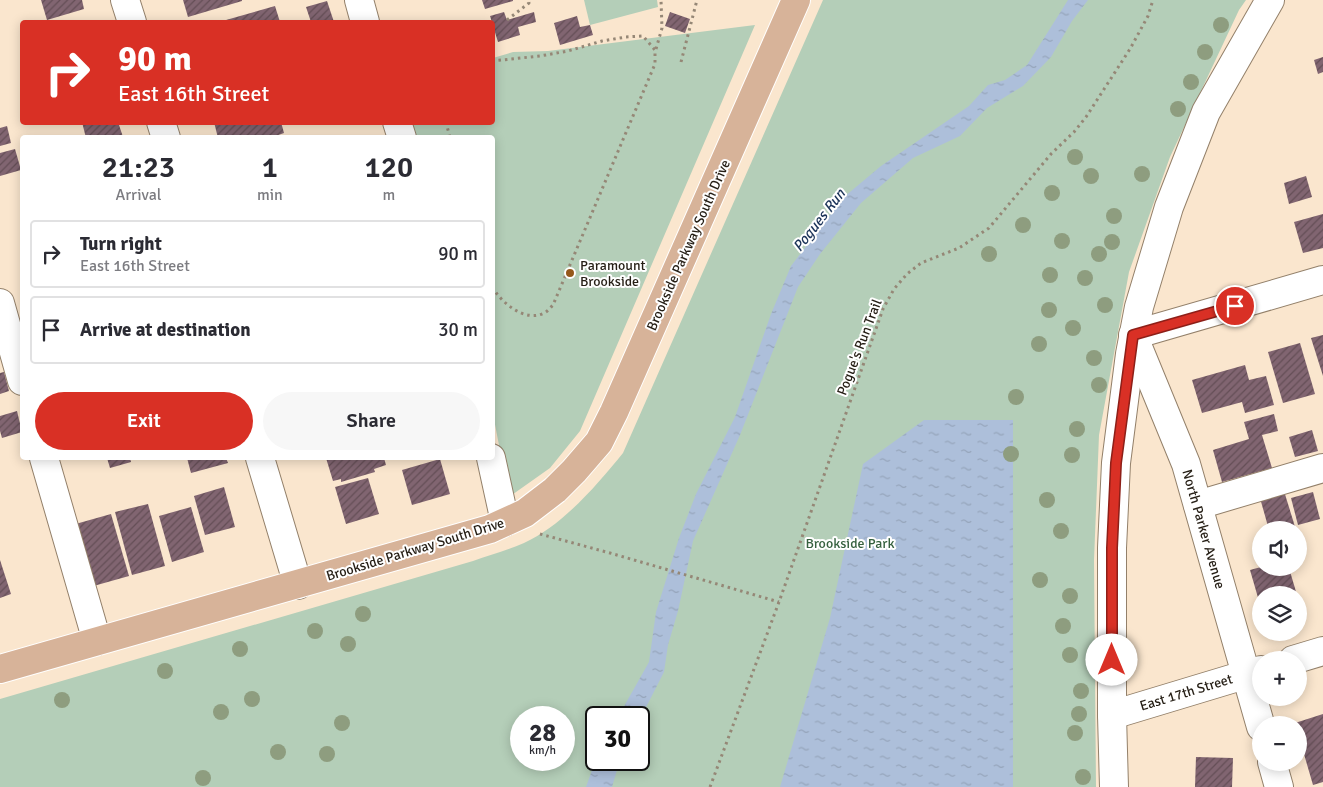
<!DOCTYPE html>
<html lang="en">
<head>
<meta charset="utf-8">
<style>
  :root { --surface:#fff; --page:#f7f7f7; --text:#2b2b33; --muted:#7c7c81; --line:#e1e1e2; --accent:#d93025 }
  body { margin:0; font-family:Signika,sans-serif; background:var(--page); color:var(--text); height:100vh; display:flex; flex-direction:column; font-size:19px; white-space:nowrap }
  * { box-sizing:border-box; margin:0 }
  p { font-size:16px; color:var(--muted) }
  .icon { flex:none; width:28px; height:28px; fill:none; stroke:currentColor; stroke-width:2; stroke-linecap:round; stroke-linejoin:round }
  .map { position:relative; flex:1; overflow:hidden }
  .details { position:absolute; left:20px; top:135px; width:475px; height:325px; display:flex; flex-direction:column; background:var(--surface); border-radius:5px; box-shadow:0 2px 12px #0003 }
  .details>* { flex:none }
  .banner { position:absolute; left:20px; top:20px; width:475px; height:105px; border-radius:5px; box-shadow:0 2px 12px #0003; background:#d93025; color:#fff; overflow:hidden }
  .fabs { position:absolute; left:1252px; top:521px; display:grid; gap:10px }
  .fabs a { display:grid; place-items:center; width:55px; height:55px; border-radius:50%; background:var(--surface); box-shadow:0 2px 12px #0003; font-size:25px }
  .speed { position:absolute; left:510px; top:706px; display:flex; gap:10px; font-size:25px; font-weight:700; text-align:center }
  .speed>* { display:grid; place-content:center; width:65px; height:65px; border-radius:50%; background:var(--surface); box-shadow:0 2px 12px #0003; line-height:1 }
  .speed small { font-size:12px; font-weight:400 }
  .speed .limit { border:2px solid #111; border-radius:8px; background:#fff; color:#111 }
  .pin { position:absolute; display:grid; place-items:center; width:42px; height:42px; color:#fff; margin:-21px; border:2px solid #fff; border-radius:50%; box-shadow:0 1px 5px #0007 }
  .me { position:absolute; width:55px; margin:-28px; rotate:0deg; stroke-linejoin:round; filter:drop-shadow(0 0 4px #0008) }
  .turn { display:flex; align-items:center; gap:18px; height:105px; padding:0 15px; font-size:22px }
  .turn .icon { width:65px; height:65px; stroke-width:2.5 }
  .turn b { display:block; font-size:35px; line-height:42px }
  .eta { display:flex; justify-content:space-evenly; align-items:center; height:85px; text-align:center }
  .eta b { font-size:30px; font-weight:600; line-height:35px }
  .action { display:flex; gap:10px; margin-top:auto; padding:10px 15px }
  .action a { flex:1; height:58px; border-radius:30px; background:var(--accent); color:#fff; font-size:20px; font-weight:600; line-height:58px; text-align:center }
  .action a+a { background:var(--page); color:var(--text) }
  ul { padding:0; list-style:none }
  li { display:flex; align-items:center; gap:15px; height:68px; margin:0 10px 8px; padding:0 5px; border:2px solid var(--line); border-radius:5px }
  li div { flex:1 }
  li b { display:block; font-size:19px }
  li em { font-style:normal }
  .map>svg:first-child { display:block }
  .green { fill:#b4ceb8; fill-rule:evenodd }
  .water { fill:url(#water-ripples) }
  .building { fill:url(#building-hatch) }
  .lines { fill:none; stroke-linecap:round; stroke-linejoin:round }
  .minor-casing { stroke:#93806a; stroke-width:30 }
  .major-casing { stroke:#fff; stroke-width:30 }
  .path { stroke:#958776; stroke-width:3; stroke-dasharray:2.5 4; stroke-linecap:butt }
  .minor { stroke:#fff; stroke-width:28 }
  .major { stroke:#d7b399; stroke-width:28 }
  .tree { fill:#8e9d7f }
  .route-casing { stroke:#8d1f18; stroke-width:12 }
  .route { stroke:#d93025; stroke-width:9 }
  .poi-dot { fill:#95581b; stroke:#fff; stroke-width:2 }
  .labels { text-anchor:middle; stroke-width:4; stroke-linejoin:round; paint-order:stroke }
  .street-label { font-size:14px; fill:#251e15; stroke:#fff }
  .poi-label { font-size:14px; fill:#251e15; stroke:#fff; text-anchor:start }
  .park-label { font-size:14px; fill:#36613f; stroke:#fff }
  .water-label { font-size:15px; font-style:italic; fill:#1c3459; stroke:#fff }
</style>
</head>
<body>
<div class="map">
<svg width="1323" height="787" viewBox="0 0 1323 787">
  <defs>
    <pattern id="water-ripples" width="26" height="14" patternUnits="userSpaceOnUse" patternTransform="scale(1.25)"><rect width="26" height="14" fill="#adbfda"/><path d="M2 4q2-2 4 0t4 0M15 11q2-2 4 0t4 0" fill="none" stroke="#95a4ba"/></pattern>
    <pattern id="building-hatch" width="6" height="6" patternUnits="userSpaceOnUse" patternTransform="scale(1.25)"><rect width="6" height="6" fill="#816571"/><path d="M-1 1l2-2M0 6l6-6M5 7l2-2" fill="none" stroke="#644e56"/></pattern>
  </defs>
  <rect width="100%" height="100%" fill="#fae6ce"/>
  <g class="green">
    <path d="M584,0h73l1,7 -68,18z"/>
    <path d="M823,0h423l-7,10 -69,147 -41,115 -30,163 -5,125 2,227h-1096v-88l473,-138c17,-6 35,-11 51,-18 38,-17 73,-58 99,-90zM521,718h43v42h-43zM596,718h43v42h-43z"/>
    <path d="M755,25l-175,406 -30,37 -41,29 -17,-88v-271l-78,-1 -4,-14 82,-1 1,-64 20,-6 35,-1z"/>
  </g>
  <g class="water">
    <path d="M1068,0h20l-16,21 -21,36 -28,29 -36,22 -27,28 -47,22 -52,45 -41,51 -22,33 -58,148 -47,106 -15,70 -10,34 -4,27 -25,49v-3l-21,-1 31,-55 7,-50 23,-74 17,-44 39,-77 36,-103 20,-48 53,-69 37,-31 88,-60 19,-21 17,-5 22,-15z"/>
    <path d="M924,420h89v367h-233l50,-169 33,-154z"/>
    <path d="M596,759v1h24l-8,27h-26z"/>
  </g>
  <g class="building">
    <path d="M41,0h41l2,9 -37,11z"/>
    <path d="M183,0h59v1l-54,16z"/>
    <path d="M482,0h31v1l-28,8z"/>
    <path d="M327,1l7,21h-23l-5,-15z"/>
    <path d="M275,6l5,16h-61z"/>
    <path d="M504,12l3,8 27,-8 2,10 -18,5 2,8 -22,7 -8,-26z"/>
    <path d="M670,12l20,7 -5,14 -20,-7z"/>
    <path d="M577,16l3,11 10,-2 3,10 -33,10 -6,-22z"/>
    <path d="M1323,57v15l-5,2 -4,-14z"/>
    <path d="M82,122h36l5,15 -37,1z"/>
    <path d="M214,122h67l3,11 -14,5h-52z"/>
    <path d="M7,126l4,17 -11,3v-18z"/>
    <path d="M15,149l6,21 -21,6v-23z"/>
    <path d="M1306,176l6,21 -23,7 -5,-21z"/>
    <path d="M1323,214v34l-20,5 -9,-31z"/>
    <path d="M1323,335v41l-12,-38z"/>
    <path d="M1300,343l15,51 -32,9 -15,-51z"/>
    <path d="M1245,365l4,15 17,-4 8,29 -29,8 -3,-11 -40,11 -10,-33z"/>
    <path d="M4,372l5,19 -9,3v-21z"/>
    <path d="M17,411l5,21 -20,6 -2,-7v-15z"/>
    <path d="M1274,414l4,17 -16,4 10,33 -50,14 -9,-32 36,-11 -5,-17z"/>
    <path d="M1312,430l6,21 -23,6 -6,-20z"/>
    <path d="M107,458h23l1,4 -21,6z"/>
    <path d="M187,458h39l2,5 -37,10z"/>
    <path d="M326,458h58l2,7 -12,4 1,3 -34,10v-3l-8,2z"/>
    <path d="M440,459l10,35 -38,11 -10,-35z"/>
    <path d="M368,478l11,36 -33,10 -11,-37z"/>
    <path d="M224,487l11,40 -30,8 -11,-39z"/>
    <path d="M1284,491l12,39h-27l-9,-32z"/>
    <path d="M1313,492l7,27 -22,6 -7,-27z"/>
    <path d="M148,504l17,62 -33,9 -17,-63z"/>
    <path d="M191,507l13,45 -32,10 -13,-46z"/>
    <path d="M111,514l18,62 -39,11 -18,-62z"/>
    <path d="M0,560l11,34 -11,4z"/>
    <path d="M1261,567l28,1 8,27h-36v13l-11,-38z"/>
    <path d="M1323,714v68l-10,3 -14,-48v-12h-4v-2z"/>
    <path d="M1196,757l37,1 -1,29h-37z"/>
  </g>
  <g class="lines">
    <g class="minor-casing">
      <g id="minor">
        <path d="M125,0l7,22"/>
        <path d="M359,0l6,22"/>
        <path d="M161,122l5,16"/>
        <path d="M397,122l5,16"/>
        <path d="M0,303l22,78"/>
        <path d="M44,458l53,183"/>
        <path d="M260,458l38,127"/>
        <path d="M491,458l14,64"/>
        <path d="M1198,505l125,-37"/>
        <path d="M1293,660l30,-9"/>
        <path d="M1112,715l149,-45"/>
        <path d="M1261,727l-75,-263 -53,-129 190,-55"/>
        <path d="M1272,762l7,25"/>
        <path d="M1114,787l-2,-72v-167l4,-85 14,-109 9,-47 30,-100 37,-95 64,-112"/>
      </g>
    </g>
    <g class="major-casing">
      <path id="major" d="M0,669l490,-140 35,-16 30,-23 19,-19 25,-29 15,-30 182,-412"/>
    </g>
    <g class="path">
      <path d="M507,20l22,-17 -1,-3"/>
      <path d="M656,49l6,-21 -1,-28"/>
      <path d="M492,61l48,-5 28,-5 34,-10 24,-4 17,-1 12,14v14l-102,241c-3,3 -6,7 -9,8 -19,10 -44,-11 -52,-27"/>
      <path d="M681,62l16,-62"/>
      <path d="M446,122l4,16"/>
      <path d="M540,534l70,19 169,49"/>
      <path d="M710,787l69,-185 104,-293 11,-20 13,-15 14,-11 38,-15 30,-20 62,-74 23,-22 12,-15 44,-68 18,-33 5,-16"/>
    </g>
    <use href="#minor" class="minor"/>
    <use href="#major" class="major"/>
  </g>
  <g class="tree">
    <circle cx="1221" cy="25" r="8"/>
    <circle cx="1205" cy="52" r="8"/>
    <circle cx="1191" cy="82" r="8"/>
    <circle cx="1178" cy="109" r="8"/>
    <circle cx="1075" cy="157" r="8"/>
    <circle cx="1142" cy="174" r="8"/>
    <circle cx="1091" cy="176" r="8"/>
    <circle cx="1052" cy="193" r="8"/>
    <circle cx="1114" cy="216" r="8"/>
    <circle cx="1023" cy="225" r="8"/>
    <circle cx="1062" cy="241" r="8"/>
    <circle cx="1112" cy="242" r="8"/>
    <circle cx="989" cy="254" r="8"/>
    <circle cx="1099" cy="254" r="8"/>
    <circle cx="1050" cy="275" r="8"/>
    <circle cx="1085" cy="278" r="8"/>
    <circle cx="1105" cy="305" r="8"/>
    <circle cx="1049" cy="310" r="8"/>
    <circle cx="1073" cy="328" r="8"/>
    <circle cx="1039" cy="344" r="8"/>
    <circle cx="1094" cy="358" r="8"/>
    <circle cx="1099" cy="385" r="8"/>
    <circle cx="1016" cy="397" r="8"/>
    <circle cx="1077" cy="429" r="8"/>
    <circle cx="1011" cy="454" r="8"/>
    <circle cx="1072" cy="455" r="8"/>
    <circle cx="1047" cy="500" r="8"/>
    <circle cx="1061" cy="531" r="8"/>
    <circle cx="1040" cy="580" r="8"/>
    <circle cx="1070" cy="596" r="8"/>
    <circle cx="363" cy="614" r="8"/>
    <circle cx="1063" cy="626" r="8"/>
    <circle cx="315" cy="631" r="8"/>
    <circle cx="348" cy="644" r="8"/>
    <circle cx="240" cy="649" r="8"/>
    <circle cx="1070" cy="655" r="8"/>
    <circle cx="165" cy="671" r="8"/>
    <circle cx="1081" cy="691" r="8"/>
    <circle cx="252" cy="699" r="8"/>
    <circle cx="62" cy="700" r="8"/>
    <circle cx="221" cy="712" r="8"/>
    <circle cx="1079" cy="714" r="8"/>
    <circle cx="342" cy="723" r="8"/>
    <circle cx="1075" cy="733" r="8"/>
    <circle cx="278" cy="752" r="8"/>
    <circle cx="327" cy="754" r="8"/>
    <circle cx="1083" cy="777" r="8"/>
    <circle cx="203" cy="778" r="8"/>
  </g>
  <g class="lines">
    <g class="route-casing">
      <path id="route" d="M1112,660v-112l4,-85 17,-128 102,-29"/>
    </g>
    <use href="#route" class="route"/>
  </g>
  <circle class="poi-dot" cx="570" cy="273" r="5"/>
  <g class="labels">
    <g class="street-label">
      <text transform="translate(688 245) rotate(-66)" y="5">Brookside Parkway South Drive</text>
      <text transform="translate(859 347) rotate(-69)" y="5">Pogue's Run Trail</text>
      <text transform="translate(1204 529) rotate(74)" y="5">North Parker Avenue</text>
      <text transform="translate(415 549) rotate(-17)" y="5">Brookside Parkway South Drive</text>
      <text transform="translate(1186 692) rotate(-17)" y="5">East 17th Street</text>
    </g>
    <g class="poi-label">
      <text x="580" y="270">Paramount<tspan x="580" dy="16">Brookside</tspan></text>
    </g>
    <g class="park-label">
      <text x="850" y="548">Brookside Park</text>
    </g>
    <g class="water-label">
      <text transform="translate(819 220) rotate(-52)" y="5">Pogues Run</text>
    </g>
  </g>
</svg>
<div class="fabs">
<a><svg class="icon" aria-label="sound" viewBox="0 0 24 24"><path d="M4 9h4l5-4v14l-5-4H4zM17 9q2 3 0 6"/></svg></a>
<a><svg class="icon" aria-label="layers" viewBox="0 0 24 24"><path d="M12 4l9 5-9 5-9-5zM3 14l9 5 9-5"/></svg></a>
<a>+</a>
<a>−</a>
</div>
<div class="speed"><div>28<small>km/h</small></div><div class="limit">30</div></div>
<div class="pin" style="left:1235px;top:306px;background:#d93025"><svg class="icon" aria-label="arrive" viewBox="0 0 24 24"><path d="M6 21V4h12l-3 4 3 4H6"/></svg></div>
<svg class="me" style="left:1112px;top:660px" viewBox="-20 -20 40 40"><circle r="19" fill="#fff"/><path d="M0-13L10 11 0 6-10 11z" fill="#d93025"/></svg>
<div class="banner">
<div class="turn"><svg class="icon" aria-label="right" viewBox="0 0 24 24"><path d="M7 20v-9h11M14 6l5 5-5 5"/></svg><div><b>90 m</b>East 16th Street</div></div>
</div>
<section class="details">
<div class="eta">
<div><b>21:23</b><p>Arrival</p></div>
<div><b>1</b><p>min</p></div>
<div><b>120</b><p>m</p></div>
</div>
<ul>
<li><svg class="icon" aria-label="right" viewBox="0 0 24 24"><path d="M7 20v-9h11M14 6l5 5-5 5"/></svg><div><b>Turn right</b><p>East 16th Street</p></div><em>90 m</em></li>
<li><svg class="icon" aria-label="arrive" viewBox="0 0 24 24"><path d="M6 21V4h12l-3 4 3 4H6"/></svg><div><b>Arrive at destination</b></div><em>30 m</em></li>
</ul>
<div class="action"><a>Exit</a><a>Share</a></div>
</section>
</div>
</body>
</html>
